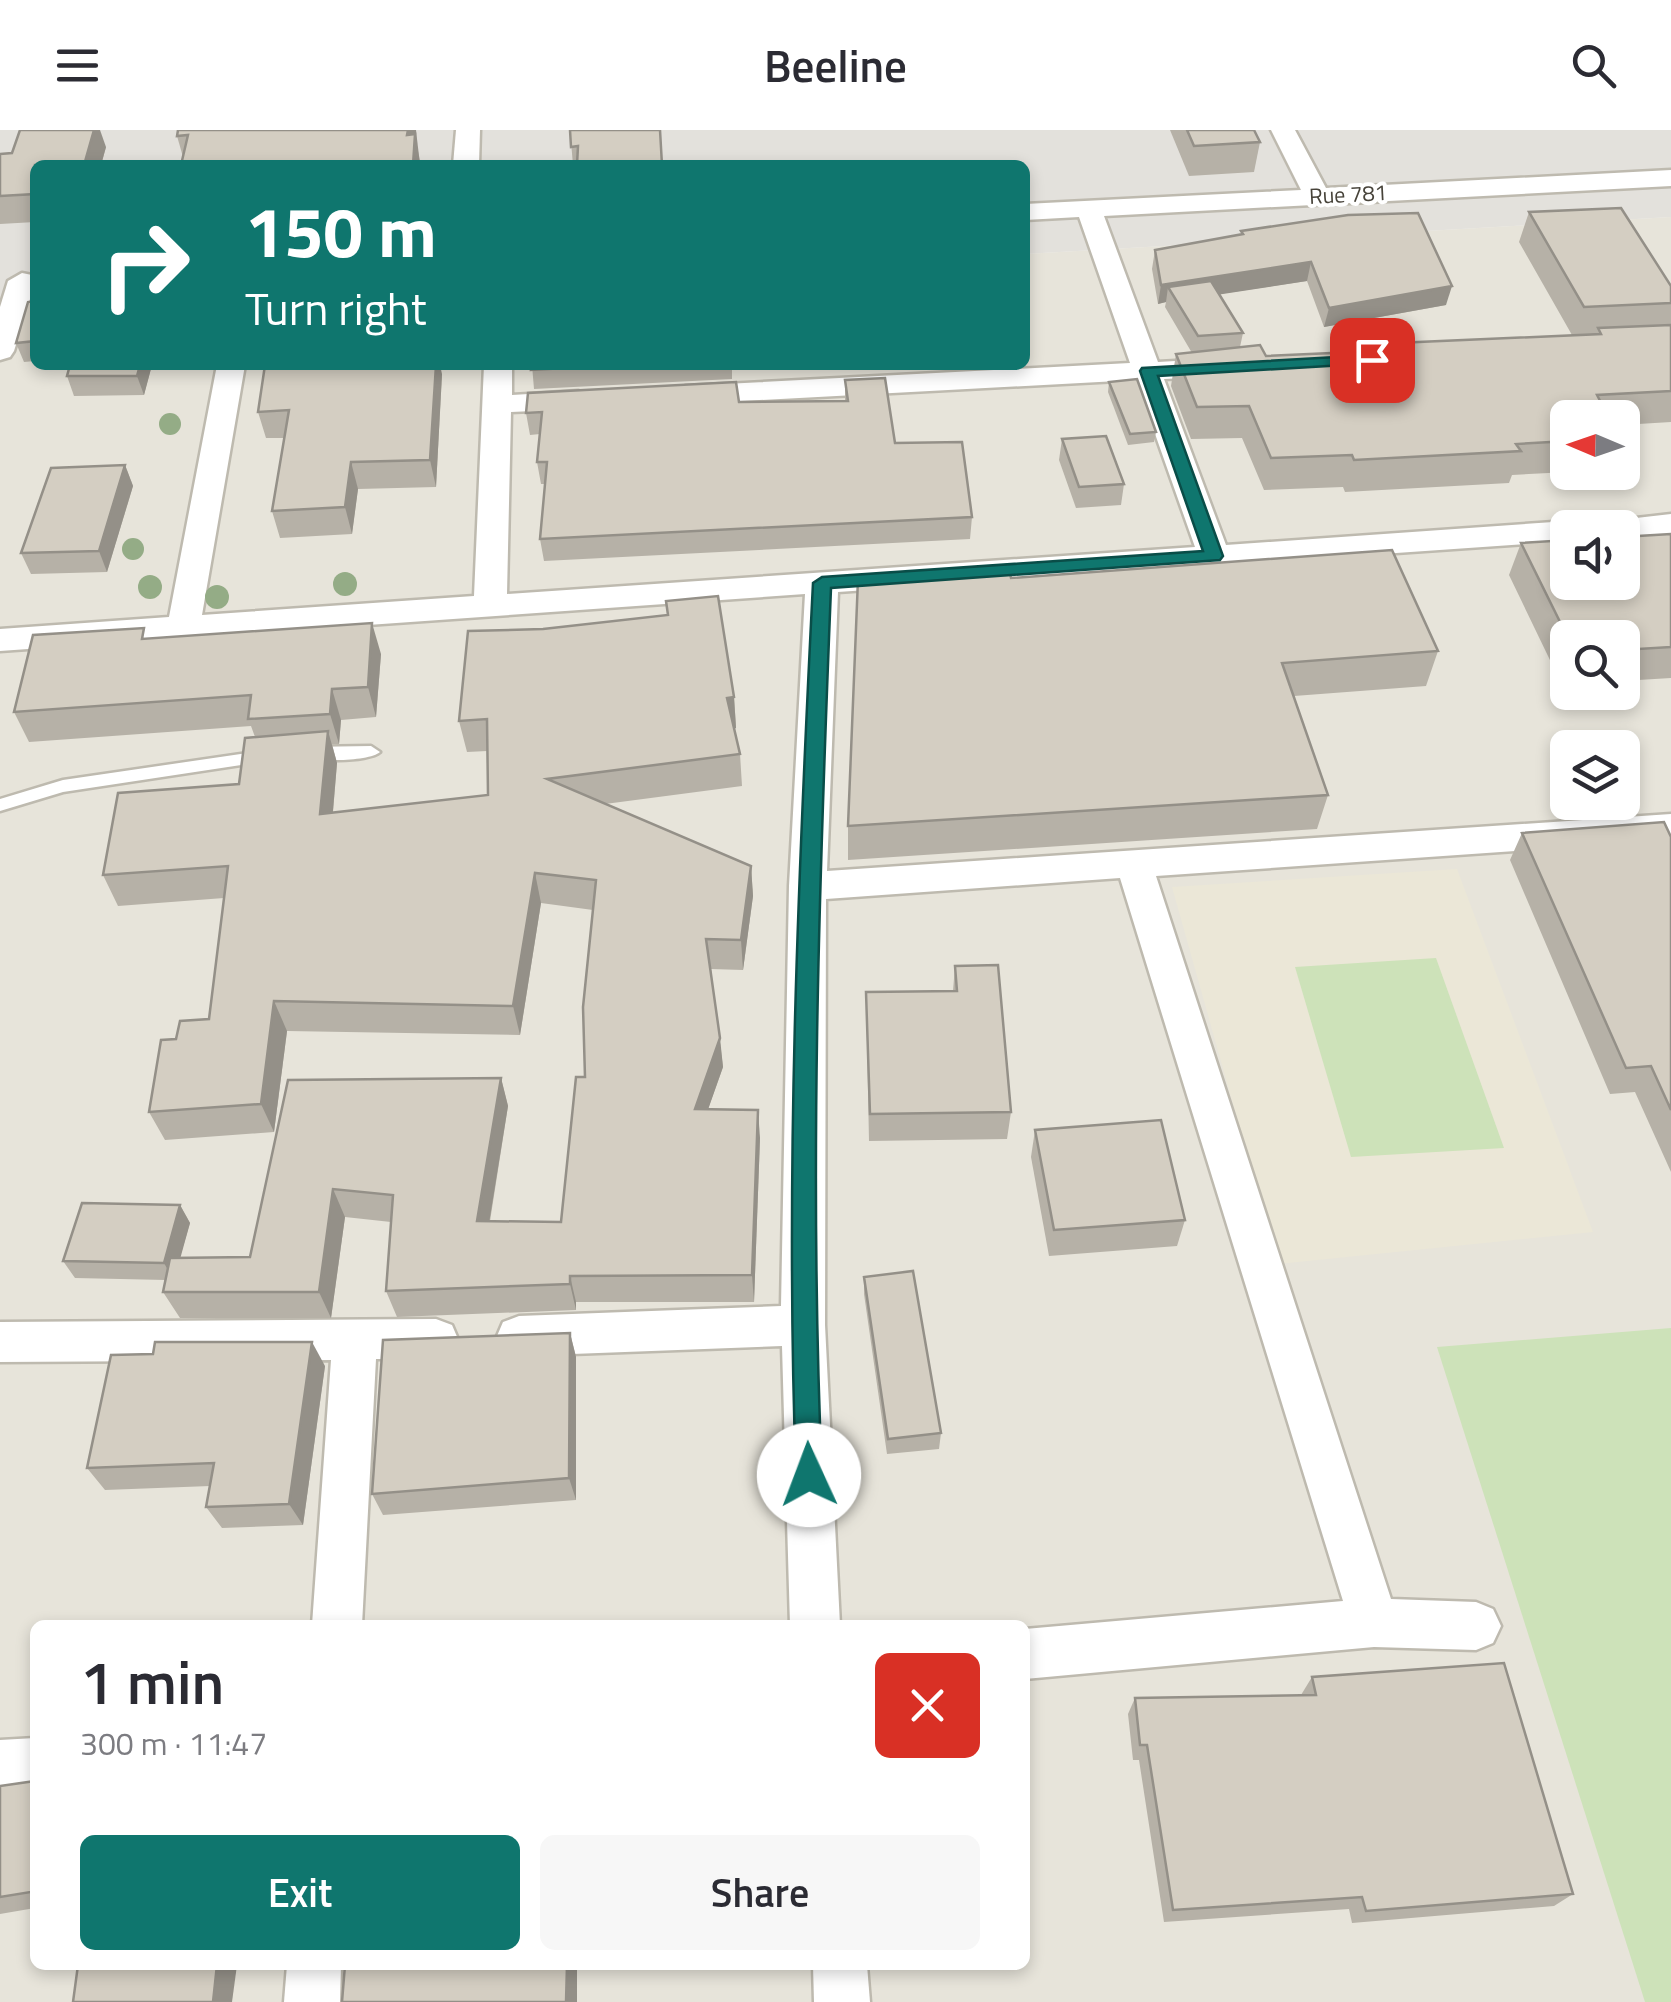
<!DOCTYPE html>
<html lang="en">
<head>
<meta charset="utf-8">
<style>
  :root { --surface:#fff; --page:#f7f7f7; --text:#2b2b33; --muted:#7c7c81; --accent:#0f766e }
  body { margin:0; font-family:"Titillium Web",sans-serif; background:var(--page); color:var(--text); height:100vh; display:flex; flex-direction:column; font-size:38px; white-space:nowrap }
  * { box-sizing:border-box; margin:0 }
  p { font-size:32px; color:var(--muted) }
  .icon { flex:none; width:55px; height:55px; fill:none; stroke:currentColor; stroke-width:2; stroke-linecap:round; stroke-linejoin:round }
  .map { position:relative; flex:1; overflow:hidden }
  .sheet { position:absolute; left:30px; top:1490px; width:1000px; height:350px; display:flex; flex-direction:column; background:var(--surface); border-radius:15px; box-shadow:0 5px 15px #0003 }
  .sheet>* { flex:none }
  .banner { position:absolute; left:30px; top:30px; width:1000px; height:210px; border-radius:15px; box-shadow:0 5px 15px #0003; background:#0f766e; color:#fff; overflow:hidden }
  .needle { width:65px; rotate:272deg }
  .buttons { position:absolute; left:1550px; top:270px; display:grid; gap:20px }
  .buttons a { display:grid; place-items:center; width:90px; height:90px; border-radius:15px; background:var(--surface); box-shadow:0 5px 15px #0003; font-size:50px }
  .pin { position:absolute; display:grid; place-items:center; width:85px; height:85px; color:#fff; margin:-42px; border-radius:20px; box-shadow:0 5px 15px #0006 }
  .me { position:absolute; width:110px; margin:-55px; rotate:358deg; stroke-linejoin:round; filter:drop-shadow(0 0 8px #0008) }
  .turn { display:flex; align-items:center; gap:35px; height:210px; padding:0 50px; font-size:45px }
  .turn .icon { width:130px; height:130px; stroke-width:2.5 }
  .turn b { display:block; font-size:70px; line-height:85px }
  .round { display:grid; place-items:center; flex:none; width:105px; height:105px; border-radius:15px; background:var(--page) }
  .summary { display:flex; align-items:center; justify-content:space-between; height:170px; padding:0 50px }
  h1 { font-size:60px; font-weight:600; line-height:75px }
  .action { display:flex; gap:20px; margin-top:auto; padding:20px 50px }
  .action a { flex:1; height:115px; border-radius:15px; background:var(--accent); color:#fff; font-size:40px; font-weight:600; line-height:115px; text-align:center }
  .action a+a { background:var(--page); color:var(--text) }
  header { display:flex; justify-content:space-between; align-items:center; height:130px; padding:0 50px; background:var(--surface); font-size:45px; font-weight:600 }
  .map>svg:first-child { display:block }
  .residential { fill:#e7e4da; fill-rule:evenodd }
  .industrial { fill:#e3e1dc }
  .education { fill:#ebe7d7 }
  .green { fill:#cde2b9 }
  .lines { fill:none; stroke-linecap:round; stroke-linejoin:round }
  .service-casing { stroke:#bebaaf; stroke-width:5 }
  .minor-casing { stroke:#bebaaf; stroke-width:5 }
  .service { fill:#fff; fill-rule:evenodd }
  .minor { fill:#fff; fill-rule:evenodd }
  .tree { fill:#94ac86 }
  .wall { fill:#b6b1a7 }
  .shaded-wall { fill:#949088 }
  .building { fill:#d4cec2; stroke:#949088; stroke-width:2.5 }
  .route { fill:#0f766e; stroke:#0a4d48; stroke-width:2.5 }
  .labels { text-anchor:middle; stroke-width:8; stroke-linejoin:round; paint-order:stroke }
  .far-street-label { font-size:22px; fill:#47433a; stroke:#fff }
</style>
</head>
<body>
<header><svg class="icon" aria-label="menu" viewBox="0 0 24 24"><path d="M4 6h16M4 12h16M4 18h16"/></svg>Beeline<svg class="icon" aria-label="search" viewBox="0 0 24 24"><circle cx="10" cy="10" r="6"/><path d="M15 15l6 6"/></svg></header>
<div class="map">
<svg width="1671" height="1872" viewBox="0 0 1671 1872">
  <rect width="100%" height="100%" fill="#f4f2eb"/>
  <path class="residential" d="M1671,87v1785h-1671v-1689l35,-2v54h990v-111zM1568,288h54v54h-54zM1568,398h54v54h-54zM1568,508h54v54h-54zM1568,618h54v54h-54zM35,1495h990v340h-990z"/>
  <path class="industrial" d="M0,0h1671v87l-646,37v-89h-990v146l-35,2z"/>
  <path class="education" d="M1457,739l136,363 -315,32 -106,-377z"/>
  <g class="green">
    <path d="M1436,828l68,190 -153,9 -56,-190z"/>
    <path d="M1671,1198v674h-26l-208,-655z"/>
  </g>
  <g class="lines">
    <g class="service-casing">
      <g id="service">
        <path d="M371,616l9,6c-11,10 -71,11 -82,1l9,-6z"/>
        <path d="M268,620l9,6 -3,4 -211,32 -63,19v-12l63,-19z"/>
      </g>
    </g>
    <g class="minor-casing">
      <g id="minor">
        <path d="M456,0h24l-1,35h-26z"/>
        <path d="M1271,0h24l31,58 345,-18v16l-567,30 54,146 70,-4 10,3 4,6 -4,6 -10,3 -64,3 62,166 342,-24 13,7h-13v13l-730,51 -11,279 844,-57v26l-515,36 235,723 85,3 17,7 8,17 -8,17 -17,7 -102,-3 -349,32v-50l318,-28 -223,-723 -294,21 -1,426 15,300h-50l-8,-279 -263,10 -16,-6 -6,-14 6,-14 16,-6 262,-10 8,-420 16,-292 -805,57v-22l169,-12 48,-252h28l-43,250 272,-19 10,-231h28v30l66,-4 10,3 5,6 -5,6 -10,3 -67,3 -4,182 688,-47 -59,-167 -450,24 -10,-3 -5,-6 5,-6 10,-3 444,-23 -51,-146 -54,3v-16l276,-14z"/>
        <path d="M22,143l10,2 3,8 -21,68 -4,6 -10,3v-53l8,-26z"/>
        <path d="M1671,384v20l-49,4v-10h-16l4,-7z"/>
        <path d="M436,1189l16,6 6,14 -6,14 -16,6h-60l-14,266h-50l19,-265 -331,2v-40z"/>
        <path d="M35,1608v52l-35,2v-52z"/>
        <path d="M287,1835h54l-1,37h-56z"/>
        <path d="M813,1835h54l3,37h-56z"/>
      </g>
    </g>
    <use href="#service" class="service"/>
    <use href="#minor" class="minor"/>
  </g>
  <g class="tree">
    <circle cx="170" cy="294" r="11"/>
    <circle cx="133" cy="419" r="11"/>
    <circle cx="345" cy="454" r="12"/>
    <circle cx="150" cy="457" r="12"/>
    <circle cx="217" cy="467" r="12"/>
  </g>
  <g class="wall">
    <path d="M570,0l92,35h-89z"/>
    <path d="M1170,0h84l6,12 -6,30 -65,4z"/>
    <path d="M415,5l5,26 -237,-4 -6,-21z"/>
    <path d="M106,17l-5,18h-66v57l-35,2v-70z"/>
    <path d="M1529,82l142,74v136l-49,3v-7h-54v54l-56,3 -3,8 -164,9 -2,-5 -79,3 -22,-52 -51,1 -20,-53 5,-32 16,-1 -27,-46 1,-5 -8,2 -6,-35 3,-19 86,-16v-3l205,74 -122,22 -17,-46 -88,13 24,39 -3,14 26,9 84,-4 1,-7 221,-10 -53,-93z"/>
    <path d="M35,171v60l-11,1 -8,-19z"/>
    <path d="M152,235l-8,30 -70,1 -7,-20z"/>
    <path d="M532,235h200v14l-198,10z"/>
    <path d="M442,244l-6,113 -78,2 -6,45 -72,4 -8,-27 12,-73h-18l-8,-26z"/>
    <path d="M845,250l50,63 77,74 -2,22 -426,22 -4,-22 5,-55h-4l-4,-22 3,-28 -10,1 -4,-22 213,-11 106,-1z"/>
    <path d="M1109,252l47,50 -2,10 -26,3 -20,-53z"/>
    <path d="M1062,309l62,45 -3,21 -45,3 -17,-48z"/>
    <path d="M125,335l8,21 -26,86 -76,2 -10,-21z"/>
    <path d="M1671,404v144l-49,3v-43h-54v46l-6,1 -53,-110 12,-32z"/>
    <path d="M1011,448l427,73 -12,35 -132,10 34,99 -11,34 -469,31v-34z"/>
    <path d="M148,509l233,15 -5,63 -35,3 -2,24h-7l5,19 -4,49 155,-17 -1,-44 -20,1 -8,-31 275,-24 2,31 -2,1 6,25 2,32 -137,18 146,62 2,30 -10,74 -32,-1 12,98 -15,42 52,29 -6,164h-178v8l-179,7 -11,-26 5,-69 -46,-5 -14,101h-151l-17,-26 3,-12 -91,-2 -12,-17 117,-56 10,18 -10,34h70l38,-177 213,-2 7,28 -18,115 71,1 24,-145 8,-167 -52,-7 -21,132 -233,-4 -13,101 -109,8 -16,-28 27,-73 33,-20 15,-121 -106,8 -15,-31 136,-91 16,-47 -4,-11 -222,16 -15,-30z"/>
    <path d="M1522,703l149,4v335l-36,-80 -25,2 -100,-234z"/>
    <path d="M955,836l56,146 -4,27 -138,2 -3,-149 87,-1z"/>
    <path d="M1035,1000l150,90 -8,26 -128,10 -18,-99z"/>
    <path d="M864,1147l77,156 -2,16 -52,5 -23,-160z"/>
    <path d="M570,1203l6,24v143l-193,15 -11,-21z"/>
    <path d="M325,1236l-22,159 -81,3 -16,-21 4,-21 -105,4 -18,-22z"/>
    <path d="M1312,1547l261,217 -19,12 -202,17 -3,-14 -185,13 -25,-162h-6l-5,-46 7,-16 166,-3z"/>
    <path d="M35,1651v127l-35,6v-128z"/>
  </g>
  <g class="shaded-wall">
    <path d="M94,0h6l6,17 -5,18h-17z"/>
    <path d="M408,0h8l4,35h-7l-6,-30z"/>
    <path d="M1311,132l-4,19 -130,20 -9,-14 -2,15 -8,2 3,-19z"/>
    <path d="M1452,156l-6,19 -122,22 5,-19z"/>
    <path d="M140,235h12l-8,30 -7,-19z"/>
    <path d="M436,235h4l2,9 -6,113 -6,-27z"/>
    <path d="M351,332l7,27 -6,45 -7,-27z"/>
    <path d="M125,335l8,21 -26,86 -8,-21z"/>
    <path d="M372,493l9,31 -5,63 -8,-30z"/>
    <path d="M332,559l9,31 -2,24 -9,-30z"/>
    <path d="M734,567l2,31 -7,1 -2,-31z"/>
    <path d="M328,601l9,32 -7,82 -10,-31z"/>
    <path d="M751,736l2,30 -10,74 -2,-30z"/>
    <path d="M535,743l6,30 -21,132 -7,-29z"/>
    <path d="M274,871l13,30 -13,101 -13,-28z"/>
    <path d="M720,908l3,29 -25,71 -3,-29z"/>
    <path d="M501,948l7,28 -23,142 -8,-27z"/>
    <path d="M758,980l2,28 -6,164 -2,-27z"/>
    <path d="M333,1059l12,28 -14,101 -12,-26z"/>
    <path d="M180,1075l10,18 -16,58 -10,-18z"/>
    <path d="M570,1146l6,26v8l-6,-26z"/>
    <path d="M570,1203l6,24v143l-7,-22z"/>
    <path d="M312,1212l13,24 -22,159 -14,-21z"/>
    <path d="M217,1835h20l-5,37h-19z"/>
    <path d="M567,1835h10v37h-11z"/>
  </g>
  <g class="building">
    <path d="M20,0h74l-10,35h-49v29l-35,2v-42l12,-1z"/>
    <path d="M178,0h230l-1,5 8,-1 -2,31h-232l7,-30 -11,1z"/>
    <path d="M570,0h90l2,35h-85l1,-19 -7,1z"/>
    <path d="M1187,0h67l6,12 -66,4z"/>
    <path d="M1621,78l50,78v17l-87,4 -55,-95z"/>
    <path d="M1418,83l34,73 -123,22 -18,-46 -150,23 -6,-35 88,-16 -2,-3 107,-16z"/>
    <path d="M1211,151l32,52 -45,3 -30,-49z"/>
    <path d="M35,171v40l-19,2 12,-41z"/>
    <path d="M1671,195v66l-74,4 12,23h-41v23l-52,3 5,7 -167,9 -2,-5 -81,3 -22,-52 -52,1 -21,-53 84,-9 6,11 88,-4 -3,-7 250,-11 -3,-6z"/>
    <path d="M70,235h70l-3,11h-70z"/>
    <path d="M265,235h171l-6,95 -79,2 -6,45 -73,4 17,-101 -31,2z"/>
    <path d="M532,235h91l-92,5z"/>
    <path d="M885,248l10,65 67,-1 10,75 -432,22 7,-77h-10l5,-50 -16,1 2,-20 208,-11 3,20 109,-1 -3,-21z"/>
    <path d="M1137,249l19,53 -26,2 -21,-52z"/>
    <path d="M1106,306l18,48 -45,3 -17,-48z"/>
    <path d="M125,335l-26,86 -78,2 30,-85z"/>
    <path d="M1671,404v113l-49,3v-12h-54l-47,-95 47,-3v42h54v-45z"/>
    <path d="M1392,420l46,101 -156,12 46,132 -480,31 10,-247 150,-14 3,13z"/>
    <path d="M718,466l16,101 -7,1 13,56 -193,25 204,87 -10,74 -35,-1 14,99 -25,71 63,1 -6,165 -182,1v8l-184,7 7,-96 -60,-6 -14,103h-156l7,-34 80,-1 38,-177 213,-2 -24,143 84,1 15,-145h9l-2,-70 13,-127 -61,-7 -22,133 -239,-5 -13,103 -112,8 12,-72 15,-1 4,-18 29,-2 19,-153 -125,9 15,-82 121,-9 6,-46 83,-7 -8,83 168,-19 -1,-76 -28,2 9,-90 75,-2 125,-14 -2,-14z"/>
    <path d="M372,493l-4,64 -36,2 -2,25 -82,5 3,-24 -237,17 19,-77 111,-7 -2,11z"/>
    <path d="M1664,692l7,15v273l-20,-44 -25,2 -104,-235z"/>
    <path d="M998,835l13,147 -141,2 -4,-122 91,-1 -2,-25z"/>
    <path d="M1161,990l24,100 -131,10 -19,-100z"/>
    <path d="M82,1073l98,2 -16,58 -101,-2z"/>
    <path d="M913,1141l28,162 -53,6 -24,-162z"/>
    <path d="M570,1203l-1,145 -197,16 11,-154z"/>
    <path d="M155,1212h157l-23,162 -83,3 8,-44 -127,5 24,-113 42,-1z"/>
    <path d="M1504,1533l69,231 -207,17 -4,-14 -189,13 -26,-165h-7l-5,-47 181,-3 -4,-18z"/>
    <path d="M35,1651v97l-4,14 -31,5v-111z"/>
    <path d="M78,1835h139l-4,37h-140z"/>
    <path d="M345,1835h222l-1,37h-224z"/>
  </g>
  <path class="route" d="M1372,225l8,5 -2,3 -220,13 65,180 -3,4 -389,28c-12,296 -22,592 -9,887l-4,9 -9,4 -9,-4 -4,-9c-11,-297 2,-595 17,-892l9,-6 381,-26 -63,-180 2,-3z"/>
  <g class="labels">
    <g class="far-street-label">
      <text transform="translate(1348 64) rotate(-3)" y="8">Rue 781</text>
    </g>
  </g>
</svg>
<div class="buttons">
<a><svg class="needle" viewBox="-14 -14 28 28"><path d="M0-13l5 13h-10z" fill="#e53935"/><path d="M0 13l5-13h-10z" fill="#7c7c81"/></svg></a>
<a><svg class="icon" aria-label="sound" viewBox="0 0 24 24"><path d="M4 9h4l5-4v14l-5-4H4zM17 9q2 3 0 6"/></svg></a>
<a><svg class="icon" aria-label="search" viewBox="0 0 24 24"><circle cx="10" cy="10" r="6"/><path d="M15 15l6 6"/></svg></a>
<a><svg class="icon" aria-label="layers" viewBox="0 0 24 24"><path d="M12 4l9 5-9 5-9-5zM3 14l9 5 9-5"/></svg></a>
</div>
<div class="pin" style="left:1372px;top:230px;background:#d93025"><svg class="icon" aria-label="arrive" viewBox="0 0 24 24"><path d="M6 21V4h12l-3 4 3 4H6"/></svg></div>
<svg class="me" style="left:809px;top:1345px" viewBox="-20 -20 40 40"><circle r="19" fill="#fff"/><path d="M0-13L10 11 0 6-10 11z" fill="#0f766e"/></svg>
<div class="banner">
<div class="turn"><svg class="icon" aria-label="right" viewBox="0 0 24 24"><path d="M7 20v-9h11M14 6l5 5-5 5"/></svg><div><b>150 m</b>Turn right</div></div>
</div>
<section class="sheet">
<div class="summary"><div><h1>1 min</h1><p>300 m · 11:47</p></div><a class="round" style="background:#d93025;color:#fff"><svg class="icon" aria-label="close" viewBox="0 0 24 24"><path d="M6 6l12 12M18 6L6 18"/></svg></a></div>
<div class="action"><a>Exit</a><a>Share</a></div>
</section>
</div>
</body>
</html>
